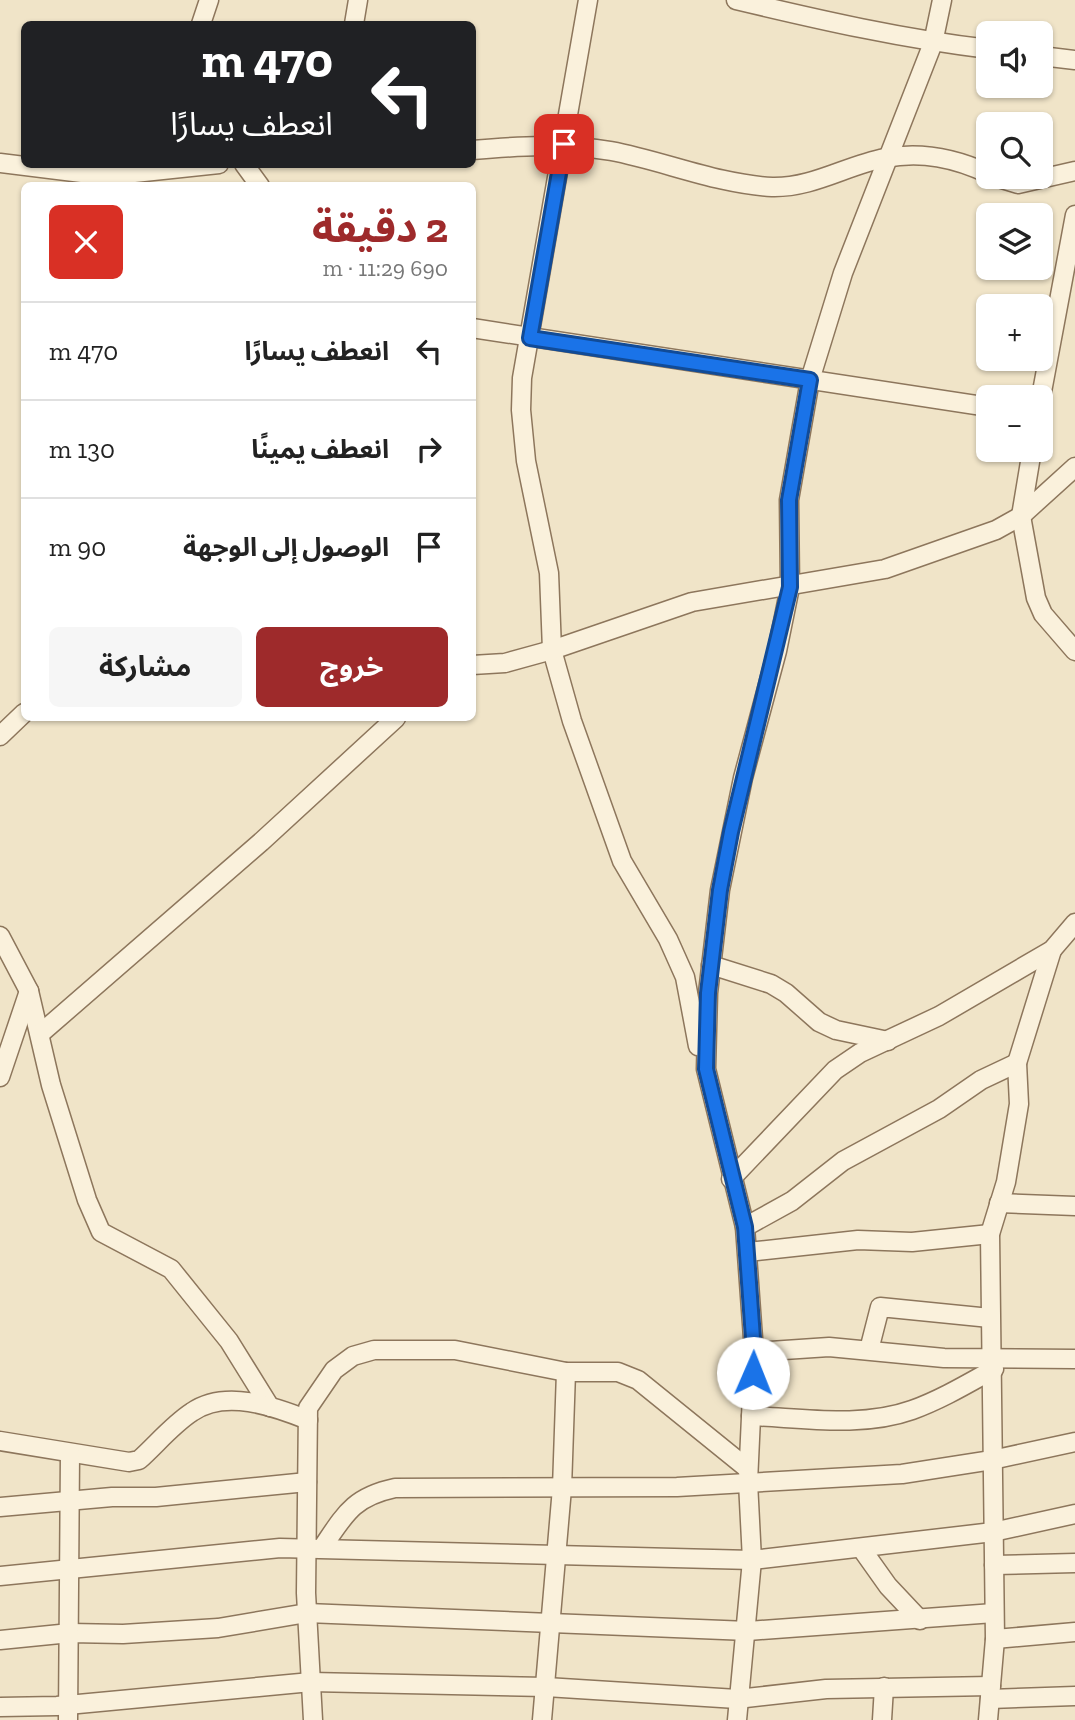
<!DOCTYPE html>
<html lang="ar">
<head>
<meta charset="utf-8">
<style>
  :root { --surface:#fff; --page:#f6f6f6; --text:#222; --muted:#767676; --line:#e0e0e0; --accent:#9e2a2b }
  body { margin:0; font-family:"Zilla Slab","Noto Sans Arabic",serif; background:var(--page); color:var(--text); direction:rtl; height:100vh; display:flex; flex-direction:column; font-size:26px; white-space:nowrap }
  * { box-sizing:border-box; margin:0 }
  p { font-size:23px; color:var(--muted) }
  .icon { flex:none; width:38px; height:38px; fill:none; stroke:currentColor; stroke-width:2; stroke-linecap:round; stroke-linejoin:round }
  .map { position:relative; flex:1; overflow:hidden; direction:ltr }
  .side { position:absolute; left:21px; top:182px; width:455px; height:539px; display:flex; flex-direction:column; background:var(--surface); border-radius:10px; box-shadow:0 2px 5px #0004; direction:rtl }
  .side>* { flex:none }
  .guide { position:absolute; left:21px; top:21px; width:455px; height:147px; border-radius:10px; box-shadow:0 2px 5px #0004; direction:rtl; background:#202124; color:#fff; overflow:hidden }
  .controls { position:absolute; left:976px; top:21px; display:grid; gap:14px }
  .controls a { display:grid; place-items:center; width:77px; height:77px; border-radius:10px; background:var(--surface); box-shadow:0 2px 5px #0004; font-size:35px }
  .pin { position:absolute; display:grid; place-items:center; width:60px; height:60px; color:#fff; margin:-30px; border-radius:14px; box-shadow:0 4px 10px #0006 }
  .me { position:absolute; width:77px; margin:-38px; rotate:1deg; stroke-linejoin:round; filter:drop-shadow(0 0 5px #0008) }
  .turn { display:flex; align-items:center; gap:24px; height:147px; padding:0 28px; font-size:32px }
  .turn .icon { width:91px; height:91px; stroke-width:2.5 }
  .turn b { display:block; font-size:49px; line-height:60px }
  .round { display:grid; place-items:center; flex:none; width:74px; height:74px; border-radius:10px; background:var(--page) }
  .overview { display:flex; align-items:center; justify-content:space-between; height:119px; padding:0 28px }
  h1 { font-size:42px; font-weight:700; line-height:52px; color:var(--accent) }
  .cta { display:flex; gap:14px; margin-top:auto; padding:14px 28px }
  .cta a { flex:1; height:80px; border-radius:10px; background:var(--accent); color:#fff; font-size:28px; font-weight:700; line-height:80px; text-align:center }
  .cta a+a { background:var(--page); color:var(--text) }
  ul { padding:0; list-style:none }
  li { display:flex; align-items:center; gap:21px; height:98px; padding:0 28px; border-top:2px solid var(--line) }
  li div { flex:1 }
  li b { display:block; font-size:26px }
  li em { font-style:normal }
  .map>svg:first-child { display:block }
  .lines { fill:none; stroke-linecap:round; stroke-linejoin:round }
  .minor-casing { stroke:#8d765c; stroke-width:21 }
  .minor { stroke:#faf1dc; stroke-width:18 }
  .route-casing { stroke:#114b97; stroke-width:18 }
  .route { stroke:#1a73e8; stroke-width:12 }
</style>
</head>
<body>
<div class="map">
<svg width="1075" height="1720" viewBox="0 0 1075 1720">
  <rect width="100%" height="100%" fill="#f0e4c8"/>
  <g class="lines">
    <g class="minor-casing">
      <g id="minor">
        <path d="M588,0l-66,378 -1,32 5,51 23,112 3,77 20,71 50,140 46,78 17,38 13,69"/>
        <path d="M736,0c84,20 167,39 253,49"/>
        <path d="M201,24l8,-24"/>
        <path d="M354,24l4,-24"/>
        <path d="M1041,56l34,4"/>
        <path d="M472,150c48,-4 92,-7 139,1 53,10 106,33 161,36 41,1 75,-22 113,-29 37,-7 70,0 104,16"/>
        <path d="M0,163l106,13 113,-12"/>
        <path d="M244,164l16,22"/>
        <path d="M995,177l23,7 57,-13"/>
        <path d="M472,328l517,79"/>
        <path d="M1041,397l34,-182"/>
        <path d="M1032,450l-11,66 15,82 7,16 32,37"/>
        <path d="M472,665l33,-2 47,-13 140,-48 193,-33 111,-39 25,-14 54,-49"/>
        <path d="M0,736l24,-23"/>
        <path d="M0,936l29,55 22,94 36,115 14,32 70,37 58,72 41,66"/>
        <path d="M711,965l60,19 15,9 33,29 17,8 52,11"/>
        <path d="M41,1033l220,-191 135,-124"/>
        <path d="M0,1077l29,-86"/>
        <path d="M731,1179l104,-109 25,-17 79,-37 113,-66 23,-27"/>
        <path d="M999,1203l76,3"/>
        <path d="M745,1227l47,-26 51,-40 96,-52 42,-29 36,-17"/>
        <path d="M748,1252l110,-12 54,2 78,-8"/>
        <path d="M869,1350l11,-43 110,11"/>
        <path d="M754,1352l75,-5 115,11 131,1"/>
        <path d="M751,1416c51,2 111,12 161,-6 28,-10 55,-26 82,-41"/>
        <path d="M0,1441l129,21 10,-2c17,-15 33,-35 53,-48 33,-23 81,-6 116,8"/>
        <path d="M0,1507l112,-10h44l151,-15"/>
        <path d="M322,1548c23,-34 31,-51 73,-60l282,-1 225,-13 90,-14 83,-18"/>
        <path d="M861,1548l27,38 32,34"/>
        <path d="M994,1565l81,-2"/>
        <path d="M0,1576l280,-28 472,12 241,-28 82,-18"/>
        <path d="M995,1639l80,-7"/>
        <path d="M0,1640l70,-7 53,1 95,-6 89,-15 441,18 246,-18"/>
        <path d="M990,1699l85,-3"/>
        <path d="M0,1707l57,-1 254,-24 235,5 191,12 89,-10 165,-3"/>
        <path d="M68,1720l2,-267"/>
        <path d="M313,1720l-7,-127 2,-185 26,-38 19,-14 21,-6h81l111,22h52l20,8 110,89"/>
        <path d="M542,1720l20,-232 4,-116"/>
        <path d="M737,1720l15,-160 -4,-78 6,-130 -9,-125 -39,-158 2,-76 12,-103 23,-112 34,-127 13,-64 -1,-87 21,-120 33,-107 90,-230 9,-43"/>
        <path d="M882,1720l2,-33"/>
        <path d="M988,1720l7,-81 -5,-405 16,-52 13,-78 -2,-41 35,-113"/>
      </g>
    </g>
    <use href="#minor" class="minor"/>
  </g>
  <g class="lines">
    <g class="route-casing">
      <path id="route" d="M564,144l-34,194 280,42 -21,120 1,87 -59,245 -11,58 -12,103 -2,76 39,158 9,125 -1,21"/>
    </g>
    <use href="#route" class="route"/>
  </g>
</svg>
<div class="controls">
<a><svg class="icon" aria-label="sound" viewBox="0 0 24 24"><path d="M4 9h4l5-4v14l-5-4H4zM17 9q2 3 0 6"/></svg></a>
<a><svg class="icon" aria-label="search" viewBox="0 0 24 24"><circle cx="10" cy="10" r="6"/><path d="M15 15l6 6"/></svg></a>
<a><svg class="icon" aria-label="layers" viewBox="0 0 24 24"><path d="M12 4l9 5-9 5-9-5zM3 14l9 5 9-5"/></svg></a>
<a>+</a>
<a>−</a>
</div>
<div class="pin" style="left:564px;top:144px;background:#d93025"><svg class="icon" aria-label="arrive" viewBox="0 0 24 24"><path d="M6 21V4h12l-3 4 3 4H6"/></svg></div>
<svg class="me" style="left:753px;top:1373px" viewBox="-20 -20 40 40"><circle r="19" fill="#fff"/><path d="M0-13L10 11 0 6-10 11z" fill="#1a73e8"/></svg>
<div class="guide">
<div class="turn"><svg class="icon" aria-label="left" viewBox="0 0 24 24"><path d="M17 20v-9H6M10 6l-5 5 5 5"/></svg><div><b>470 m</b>انعطف يسارًا</div></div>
</div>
<section class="side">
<div class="overview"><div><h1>2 دقيقة</h1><p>690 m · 11:29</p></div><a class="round" style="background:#d93025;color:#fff"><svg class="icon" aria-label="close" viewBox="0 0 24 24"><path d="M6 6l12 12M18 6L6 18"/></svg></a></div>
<ul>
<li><svg class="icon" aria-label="left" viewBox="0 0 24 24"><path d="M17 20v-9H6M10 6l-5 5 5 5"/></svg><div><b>انعطف يسارًا</b></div><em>470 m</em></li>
<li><svg class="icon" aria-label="right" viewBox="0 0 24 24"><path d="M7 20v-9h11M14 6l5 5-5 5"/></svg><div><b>انعطف يمينًا</b></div><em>130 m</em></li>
<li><svg class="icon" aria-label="arrive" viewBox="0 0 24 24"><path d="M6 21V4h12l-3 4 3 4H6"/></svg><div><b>الوصول إلى الوجهة</b></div><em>90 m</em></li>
</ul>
<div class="cta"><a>خروج</a><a>مشاركة</a></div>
</section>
</div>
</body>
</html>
